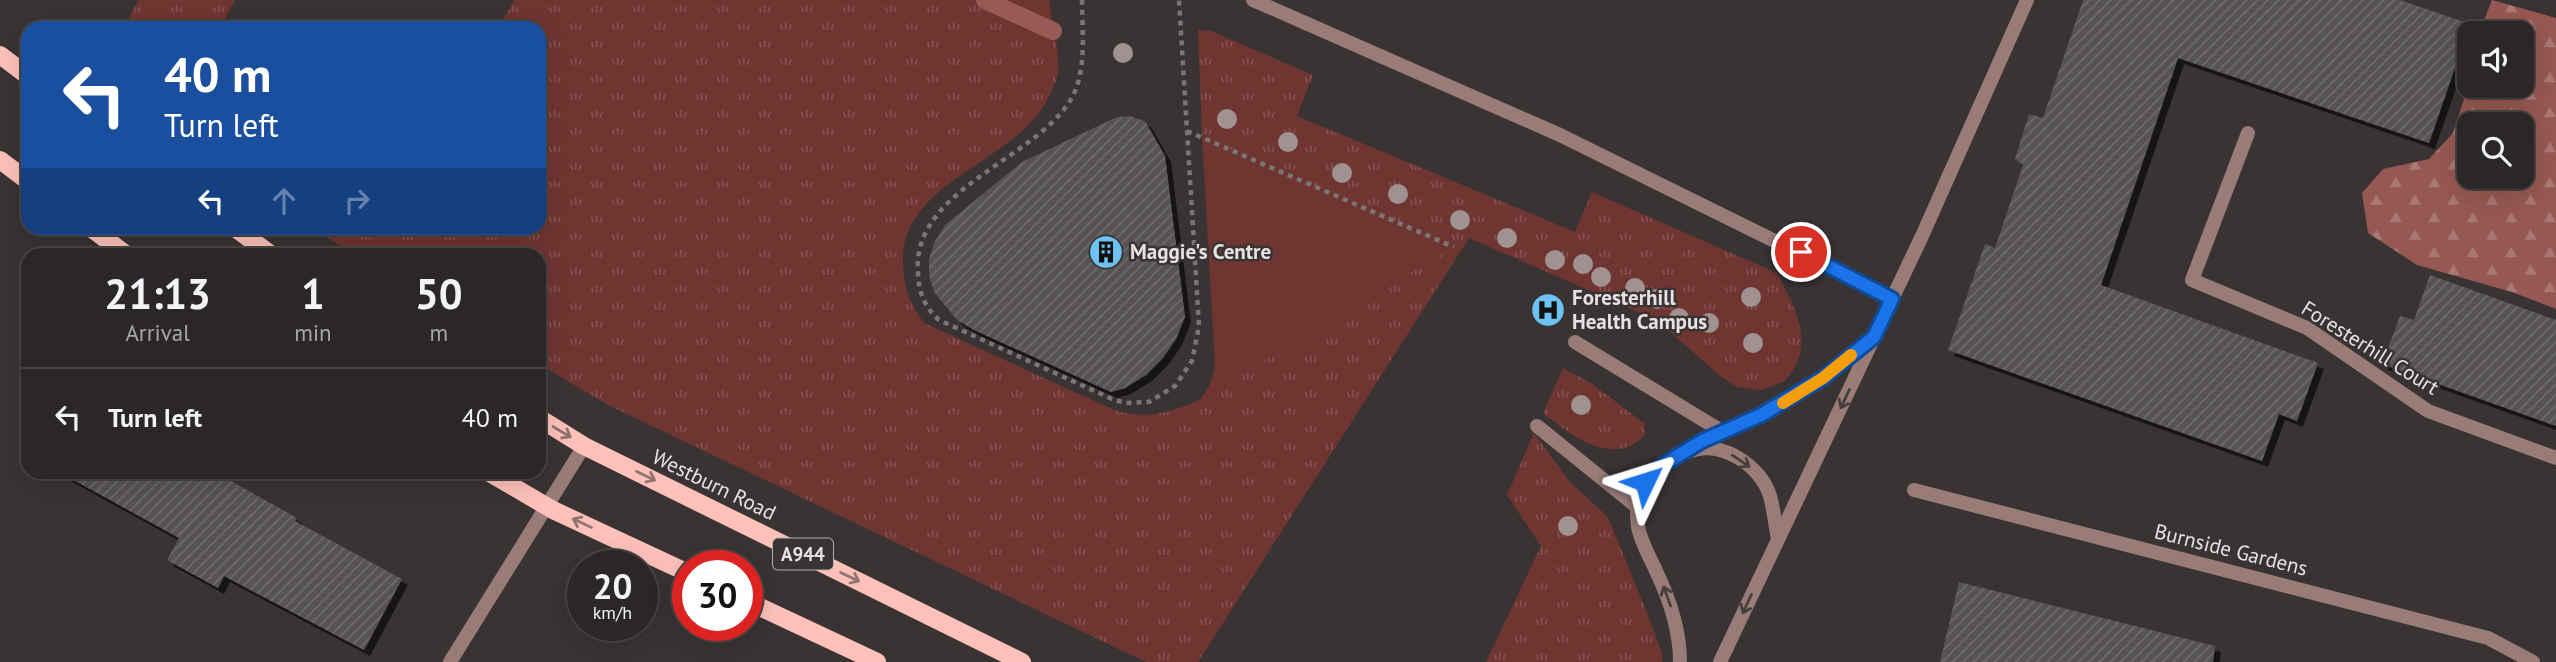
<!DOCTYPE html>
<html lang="en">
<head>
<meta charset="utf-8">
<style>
  :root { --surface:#2b2726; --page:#332f2e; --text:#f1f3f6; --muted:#a6a5a7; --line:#474443 }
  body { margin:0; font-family:"PT Sans",sans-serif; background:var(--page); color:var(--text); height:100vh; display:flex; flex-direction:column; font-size:26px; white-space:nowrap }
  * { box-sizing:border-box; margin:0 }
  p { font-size:23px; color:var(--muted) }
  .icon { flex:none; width:38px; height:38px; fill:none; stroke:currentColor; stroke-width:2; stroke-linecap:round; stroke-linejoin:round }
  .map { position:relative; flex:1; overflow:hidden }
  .panel { position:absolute; left:21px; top:248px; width:525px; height:231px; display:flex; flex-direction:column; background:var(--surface); border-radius:21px; box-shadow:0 7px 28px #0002,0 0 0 2px var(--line) }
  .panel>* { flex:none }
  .top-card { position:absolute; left:21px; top:21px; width:525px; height:214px; border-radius:21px; box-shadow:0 7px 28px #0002,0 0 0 2px var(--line); background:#1a4fa0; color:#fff; overflow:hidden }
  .fabs { position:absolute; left:2457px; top:21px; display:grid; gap:14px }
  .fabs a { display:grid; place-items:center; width:77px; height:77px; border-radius:14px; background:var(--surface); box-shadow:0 7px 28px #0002,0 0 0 2px var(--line); font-size:35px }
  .speed { position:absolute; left:567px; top:550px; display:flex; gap:14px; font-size:35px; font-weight:700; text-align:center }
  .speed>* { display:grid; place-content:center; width:91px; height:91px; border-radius:50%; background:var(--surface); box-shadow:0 7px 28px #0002,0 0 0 2px var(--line); line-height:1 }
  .speed small { font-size:18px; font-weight:400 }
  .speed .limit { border:10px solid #d22; background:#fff; color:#111 }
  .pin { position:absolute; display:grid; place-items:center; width:60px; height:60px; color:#fff; margin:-30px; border:4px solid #fff; border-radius:50%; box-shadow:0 2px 7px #0007 }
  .me { position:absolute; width:77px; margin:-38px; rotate:49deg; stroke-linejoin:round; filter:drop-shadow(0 0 5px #0008) }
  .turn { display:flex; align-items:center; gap:24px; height:147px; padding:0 28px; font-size:32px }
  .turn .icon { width:91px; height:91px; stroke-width:2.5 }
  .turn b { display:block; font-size:49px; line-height:60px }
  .lanes { display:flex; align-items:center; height:66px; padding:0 28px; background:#0003; justify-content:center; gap:35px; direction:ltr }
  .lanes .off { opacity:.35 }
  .eta { display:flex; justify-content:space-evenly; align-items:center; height:119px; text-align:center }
  .eta b { font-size:42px; font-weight:800; line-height:49px }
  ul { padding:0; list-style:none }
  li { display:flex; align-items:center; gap:21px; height:98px; padding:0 28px; border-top:2px solid var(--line) }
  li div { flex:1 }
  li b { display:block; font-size:26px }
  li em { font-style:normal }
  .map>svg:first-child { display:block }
  .grass { fill:url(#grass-tufts) }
  .forest { fill:url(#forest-firs); fill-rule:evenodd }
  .garden { fill:#6f3531 }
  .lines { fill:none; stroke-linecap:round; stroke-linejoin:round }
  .stream { stroke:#985a54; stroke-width:18 }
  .building { fill:url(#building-hatch); filter:url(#shadow) }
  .path { stroke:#7b7676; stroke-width:4.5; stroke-dasharray:5 5; stroke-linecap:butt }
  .lane { stroke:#997c78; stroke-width:14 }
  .street { stroke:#997c78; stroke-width:14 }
  .primary { stroke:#fdc1ba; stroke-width:18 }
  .tree { fill:#9f9290 }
  .oneway { stroke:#473f3d }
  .oneway2 { stroke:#917370 }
  .route-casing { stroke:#114b97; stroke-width:18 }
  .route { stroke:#1a73e8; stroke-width:12 }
  .slow { stroke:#f59e0b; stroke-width:12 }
  .labels { text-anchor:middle; stroke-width:5; stroke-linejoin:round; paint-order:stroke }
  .shield { fill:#393433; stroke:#b1aeae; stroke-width:2 }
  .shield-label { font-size:19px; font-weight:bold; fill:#e5e2e2 }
  .poi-label { font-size:21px; font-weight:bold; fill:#e5e2e2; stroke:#393433; text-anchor:start }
  .street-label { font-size:21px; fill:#e5e2e2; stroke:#393433 }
</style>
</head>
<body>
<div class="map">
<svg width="2556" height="662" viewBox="0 0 2556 662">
  <defs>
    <pattern id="grass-tufts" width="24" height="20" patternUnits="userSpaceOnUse" patternTransform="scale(1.75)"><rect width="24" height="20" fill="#6f3531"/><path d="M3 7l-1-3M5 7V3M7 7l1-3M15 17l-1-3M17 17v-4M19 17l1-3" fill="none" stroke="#83524f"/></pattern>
    <pattern id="forest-firs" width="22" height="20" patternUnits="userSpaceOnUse" patternTransform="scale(1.75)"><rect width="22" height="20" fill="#965852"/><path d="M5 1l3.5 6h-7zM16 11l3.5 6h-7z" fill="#a97873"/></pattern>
    <pattern id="building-hatch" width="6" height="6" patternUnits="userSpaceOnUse" patternTransform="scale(1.75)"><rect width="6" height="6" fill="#575252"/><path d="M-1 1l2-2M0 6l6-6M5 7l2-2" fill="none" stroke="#6f6b6b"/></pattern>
    <filter id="shadow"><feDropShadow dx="6" dy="6" stdDeviation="0" flood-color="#0009"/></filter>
  </defs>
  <rect width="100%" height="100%" fill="#393433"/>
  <g class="grass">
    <path d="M139,0h96l-15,28h-97z"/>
    <path d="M514,0h535c3,22 11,53 9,74 -1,6 -5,14 -8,20 -29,69 -151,85 -147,170 2,28 5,36 21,59l190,87c31,10 58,3 87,-11l126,-206 -125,-56 -4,-107 13,1 102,44 -16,41 278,116 17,-40 185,81c13,26 31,54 22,84 -2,8 -9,17 -14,24l-24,9 -24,-3 -18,-12 -62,-55 -188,-82 -271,424h-52l-538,-257 -69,-41v-108l-184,-1 -42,-27h226v-200h-40z"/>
    <path d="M1563,368l28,15 54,41 -1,12c-32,32 -73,-1 -101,-23z"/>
    <path d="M1534,433l35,48 39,36 39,96 15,40v9h-176l55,-116 -34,-51z"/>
  </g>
  <path class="forest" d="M2492,0l64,18v291l-44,-17 -95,-27 -49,-32 -6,-40 21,-24 46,-10 24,-26 13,-40 3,-26v19h53v-53h-43zM2469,124h53v53h-53z"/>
  <path class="garden" d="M1202,137l252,110 -253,152 9,-15 5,-18z"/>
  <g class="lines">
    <path class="stream" d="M985,0l68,31"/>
  </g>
  <g class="building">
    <path d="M2083,0h317l70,24 -41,119 -251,-85 -77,227 217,78 -21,58 -18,-7 -17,47 -314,-111 37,-106 10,4 28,-83 -8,-6 14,-45 14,4z"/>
    <path d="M1130,116l15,5 20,35 20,161 -9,22 -13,19 -17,17 -21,13 -14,4 -137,-62 -17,-10 -23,-28 -5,-16v-17l5,-16 11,-18 77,-63 95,-45z"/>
    <path d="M2430,275l126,45v106l-174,-62 18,-48 14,4z"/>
    <path d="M59,472h156l82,46 -2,3 107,58 -38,71 -140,-74 -6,12 -51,-28 12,-22z"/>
    <path d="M1959,582l256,64 -2,16h-273z"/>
  </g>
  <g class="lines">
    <g class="path">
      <path d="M1082,0c0,34 6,75 -14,104 -40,58 -157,88 -150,169 1,20 6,33 21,47l173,79 13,4 24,-1 26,-16 17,-25 7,-35 -20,-326"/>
      <path d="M1187,131l267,116"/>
    </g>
    <g class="lane">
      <path d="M2248,133l-56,147 115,48 121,83 128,47"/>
      <path d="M1575,342l148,90"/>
      <path d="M1537,426l99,80"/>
    </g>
    <g class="street">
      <path d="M1253,0l307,135 332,164"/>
      <path d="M1691,451c31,-11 70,15 79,45 4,14 5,29 8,43"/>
      <path d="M1914,490l574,148 45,24"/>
      <path d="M450,662l134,-216"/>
      <path d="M1680,662c0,-33 -10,-62 -24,-91 -6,-14 -16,-30 -18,-45 -2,-15 -1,-32 9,-45 29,-38 100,-57 142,-81 29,-16 55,-39 81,-60"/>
      <path d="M1720,662l202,-426 105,-236"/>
    </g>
    <g class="primary">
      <path d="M0,55l28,21"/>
      <path d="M0,160l28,21"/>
      <path d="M91,228l37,28"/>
      <path d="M235,228l38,28"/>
      <path d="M539,418l45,28 438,216"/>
      <path d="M488,472l65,38 135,63"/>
      <path d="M747,601l130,61"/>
    </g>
  </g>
  <g class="tree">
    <circle cx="1123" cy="53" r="10"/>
    <circle cx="1227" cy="119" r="10"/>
    <circle cx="1288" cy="142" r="10"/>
    <circle cx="1342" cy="173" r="10"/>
    <circle cx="1398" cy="194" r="10"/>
    <circle cx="1460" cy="220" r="10"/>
    <circle cx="1507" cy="238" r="10"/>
    <circle cx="1555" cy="260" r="10"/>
    <circle cx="1583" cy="264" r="10"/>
    <circle cx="1601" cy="277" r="10"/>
    <circle cx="1635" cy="288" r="10"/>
    <circle cx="1751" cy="297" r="10"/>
    <circle cx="1657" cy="299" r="10"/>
    <circle cx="1679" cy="318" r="10"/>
    <circle cx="1709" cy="323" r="10"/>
    <circle cx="1753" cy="343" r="10"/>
    <circle cx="1581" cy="405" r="10"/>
    <circle cx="1568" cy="526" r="10"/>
  </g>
  <defs><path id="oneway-shaft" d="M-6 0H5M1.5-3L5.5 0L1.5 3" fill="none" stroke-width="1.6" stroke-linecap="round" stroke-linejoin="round" transform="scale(1.75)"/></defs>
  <g class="oneway">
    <use href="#oneway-shaft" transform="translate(1845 399) rotate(115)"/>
    <use href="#oneway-shaft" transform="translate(1741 461) rotate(34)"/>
    <use href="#oneway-shaft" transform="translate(1667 596) rotate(-110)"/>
    <use href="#oneway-shaft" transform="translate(1747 604) rotate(115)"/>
  </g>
  <g class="oneway2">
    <use href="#oneway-shaft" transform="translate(562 432) rotate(31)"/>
    <use href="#oneway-shaft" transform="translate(646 476) rotate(26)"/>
    <use href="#oneway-shaft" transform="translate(582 523) rotate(-155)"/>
    <use href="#oneway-shaft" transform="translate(850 577) rotate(26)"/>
  </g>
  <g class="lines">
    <g class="route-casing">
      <path id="route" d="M1645,482l18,-17 39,-24 59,-26 62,-37 51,-41 18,-38 -91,-47"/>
    </g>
    <use href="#route" class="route"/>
    <path class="slow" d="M1783,403l40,-25 28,-23"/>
  </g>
  <defs>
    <g id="building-disc" transform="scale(1.75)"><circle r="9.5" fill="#6ec2f3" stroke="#393433"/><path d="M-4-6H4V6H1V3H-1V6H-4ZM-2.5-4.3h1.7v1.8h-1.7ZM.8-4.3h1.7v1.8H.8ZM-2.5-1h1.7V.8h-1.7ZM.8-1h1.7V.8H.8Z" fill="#111"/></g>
    <g id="hospital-disc" transform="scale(1.75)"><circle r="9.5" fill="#6ec2f3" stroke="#393433"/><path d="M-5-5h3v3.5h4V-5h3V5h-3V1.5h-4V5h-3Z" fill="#111"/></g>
  </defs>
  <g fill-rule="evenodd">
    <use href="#building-disc" x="1106" y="252"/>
    <use href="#hospital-disc" x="1548" y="310"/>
  </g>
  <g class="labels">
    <rect class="shield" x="773" y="538.5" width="60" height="31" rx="5"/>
    <g class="shield-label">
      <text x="803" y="561">A944</text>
    </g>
    <g class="poi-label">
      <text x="1130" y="259">Maggie's Centre</text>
      <text x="1572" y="305">Foresterhill<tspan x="1572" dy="24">Health Campus</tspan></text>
    </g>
    <g class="street-label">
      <text transform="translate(2370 348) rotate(32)" y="7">Foresterhill Court</text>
      <text transform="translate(714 485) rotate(26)" y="7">Westburn Road</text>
      <text transform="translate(2231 550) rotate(14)" y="7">Burnside Gardens</text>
    </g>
  </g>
</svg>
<div class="fabs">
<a><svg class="icon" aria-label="sound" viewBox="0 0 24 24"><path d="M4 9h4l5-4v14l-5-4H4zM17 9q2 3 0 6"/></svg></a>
<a><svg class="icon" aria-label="search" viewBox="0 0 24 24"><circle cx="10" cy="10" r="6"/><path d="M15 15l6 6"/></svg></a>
</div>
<div class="speed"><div>20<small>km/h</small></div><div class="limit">30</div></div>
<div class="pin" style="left:1801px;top:252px;background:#d93025"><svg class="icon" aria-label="arrive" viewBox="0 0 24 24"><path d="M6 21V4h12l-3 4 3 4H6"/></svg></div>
<svg class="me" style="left:1645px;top:482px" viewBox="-20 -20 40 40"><path d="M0-17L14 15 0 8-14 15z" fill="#1a73e8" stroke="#fff" stroke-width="4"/></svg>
<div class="top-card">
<div class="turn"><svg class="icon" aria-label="left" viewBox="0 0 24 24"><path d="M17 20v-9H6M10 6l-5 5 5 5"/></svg><div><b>40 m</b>Turn left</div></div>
<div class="lanes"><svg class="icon" aria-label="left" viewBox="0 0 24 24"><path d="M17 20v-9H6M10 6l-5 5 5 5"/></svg><svg class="icon off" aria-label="ahead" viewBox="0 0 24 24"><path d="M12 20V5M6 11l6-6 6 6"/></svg><svg class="icon off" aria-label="right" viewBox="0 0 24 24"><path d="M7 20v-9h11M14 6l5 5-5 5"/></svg></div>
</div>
<section class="panel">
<div class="eta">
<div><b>21:13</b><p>Arrival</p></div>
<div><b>1</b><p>min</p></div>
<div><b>50</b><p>m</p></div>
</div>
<ul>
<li><svg class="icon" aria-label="left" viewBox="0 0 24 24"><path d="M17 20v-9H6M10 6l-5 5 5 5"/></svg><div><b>Turn left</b></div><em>40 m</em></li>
</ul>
</section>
</div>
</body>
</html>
